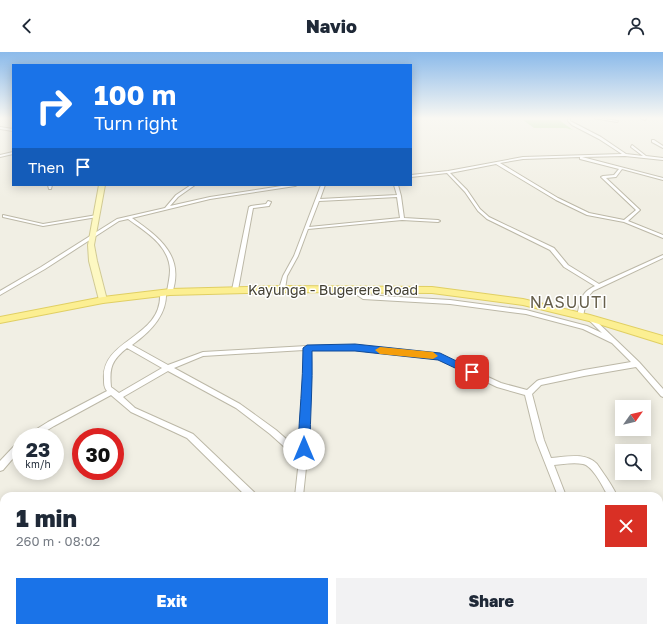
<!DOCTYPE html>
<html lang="en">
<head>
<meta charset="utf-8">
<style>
  :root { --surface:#fff; --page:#f2f2f3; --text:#1f2937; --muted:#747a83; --accent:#1a73e8 }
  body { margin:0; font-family:"Golos Text",sans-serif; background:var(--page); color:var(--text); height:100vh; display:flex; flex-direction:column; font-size:15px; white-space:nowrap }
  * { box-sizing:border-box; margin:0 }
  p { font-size:13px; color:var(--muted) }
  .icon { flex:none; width:22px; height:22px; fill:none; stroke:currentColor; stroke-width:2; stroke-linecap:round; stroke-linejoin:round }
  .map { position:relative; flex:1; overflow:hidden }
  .side { position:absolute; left:0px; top:440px; width:663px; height:140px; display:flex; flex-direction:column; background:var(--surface); border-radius:12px 12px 0 0; box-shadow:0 2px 10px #0003 }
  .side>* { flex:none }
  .top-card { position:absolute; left:12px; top:12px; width:400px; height:122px; border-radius:0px; box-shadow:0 2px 10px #0003; background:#1a73e8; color:#fff; overflow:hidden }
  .needle { width:26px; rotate:56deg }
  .controls { position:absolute; left:615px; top:348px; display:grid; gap:8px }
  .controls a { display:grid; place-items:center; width:36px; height:36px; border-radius:0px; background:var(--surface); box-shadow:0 2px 10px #0003; font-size:20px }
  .speed { position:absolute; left:12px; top:376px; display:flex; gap:8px; font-size:20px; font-weight:700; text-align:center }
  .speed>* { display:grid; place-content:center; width:52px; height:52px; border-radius:50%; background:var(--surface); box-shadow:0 2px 10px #0003; line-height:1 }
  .speed small { font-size:10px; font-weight:400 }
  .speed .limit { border:6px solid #d22; background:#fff; color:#111 }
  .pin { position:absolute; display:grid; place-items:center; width:34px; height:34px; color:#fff; margin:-17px; border-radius:8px; box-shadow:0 2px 6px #0006 }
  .me { position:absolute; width:44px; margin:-22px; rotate:0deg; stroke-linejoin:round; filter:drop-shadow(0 0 3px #0008) }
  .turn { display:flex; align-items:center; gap:14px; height:84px; padding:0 16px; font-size:18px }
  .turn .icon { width:52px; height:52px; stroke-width:2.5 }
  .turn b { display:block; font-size:28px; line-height:34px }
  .then { display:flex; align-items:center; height:38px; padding:0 16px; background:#0003; gap:8px; font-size:15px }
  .round { display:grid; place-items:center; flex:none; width:42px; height:42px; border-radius:0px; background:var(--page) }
  .summary { display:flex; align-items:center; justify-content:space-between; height:68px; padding:0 16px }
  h1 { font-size:24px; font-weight:800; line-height:30px }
  .action { display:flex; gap:8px; margin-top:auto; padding:8px 16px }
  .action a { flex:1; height:46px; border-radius:0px; background:var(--accent); color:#fff; font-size:16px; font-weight:800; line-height:46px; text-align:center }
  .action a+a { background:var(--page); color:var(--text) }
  header { display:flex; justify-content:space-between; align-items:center; height:52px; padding:0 16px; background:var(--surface); font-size:18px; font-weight:800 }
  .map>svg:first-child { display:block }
  .green { fill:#c3e5ad }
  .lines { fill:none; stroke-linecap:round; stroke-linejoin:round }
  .street-casing { stroke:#bcb8a7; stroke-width:2 }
  .secondary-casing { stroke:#d1ca94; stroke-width:2 }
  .primary-casing { stroke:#e0cf63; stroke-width:2 }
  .street { fill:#fff; fill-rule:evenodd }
  .secondary { fill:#fdf8c2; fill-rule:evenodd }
  .primary { fill:#fcef92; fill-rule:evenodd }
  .route { fill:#1a73e8; stroke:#114b97 }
  .slow { fill:#f59e0b }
  .labels { text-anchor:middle; stroke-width:3; stroke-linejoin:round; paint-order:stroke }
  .street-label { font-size:14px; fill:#434034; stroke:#fff }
  .quarter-label { font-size:16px; letter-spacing:1px; fill:#665f4b; stroke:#fff }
</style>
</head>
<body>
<header><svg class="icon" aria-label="back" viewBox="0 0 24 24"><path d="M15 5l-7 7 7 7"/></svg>Navio<svg class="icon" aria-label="person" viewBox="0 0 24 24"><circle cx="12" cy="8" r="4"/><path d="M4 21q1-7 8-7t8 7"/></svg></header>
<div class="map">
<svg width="663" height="580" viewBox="0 0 663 580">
  <rect width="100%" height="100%" fill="#f1efe4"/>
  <path class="green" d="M523,68h36l14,10 -7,-2h-32z"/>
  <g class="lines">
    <g class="street-casing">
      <g id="street">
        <path d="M568,66h2v3l4,2 27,14 25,17 17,2 -12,-9 1,-2 14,11 17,2v2l-38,-4 -43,1 81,21v2l-41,-11 -6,8 -10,1 34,32 -12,11 35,14v3l-39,-16 -37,-7 -31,-15 -60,-36 -46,9 17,17 13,19 9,8 65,31 14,17 31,19 64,-29v3l-70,33 -6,7 -4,18 -3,2 -3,-2c4,-15 3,-23 18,-30l-31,-19 -14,-17 -63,-31 -9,-8 -13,-19 -18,-19 -36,4v-2l37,-4 75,-14 99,-3 -23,-15 -27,-14 -4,-4zM580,105v2l39,10 -5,6 -11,1 -2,1 35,33 -12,10 -35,-7 -31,-15 -58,-35 23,-4z"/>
        <path d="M594,66h3l21,3 -1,1z"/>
        <path d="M641,66h2l3,1 -1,1z"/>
        <path d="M0,75l13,2v2l-13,-2z"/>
        <path d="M652,88h2l9,6v2l-11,-6z"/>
        <path d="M13,100v2l-13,3v-2z"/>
        <path d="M48,133h4l-1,4h-2z"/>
        <path d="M191,133h4l-17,12 -8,9 40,-9 78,-12h9l-2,1 -85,13 -78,19c27,19 53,38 40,75h-4l-1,-1c1,-7 3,-15 3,-22 -1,-25 -24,-38 -42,-51l-9,2 -74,48 -45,26v-4l41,-24 76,-48 48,-11 11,-13z"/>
        <path d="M321,133h4l-5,14 77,-4 -3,-10h4l3,11 3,22 34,2 2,1 -2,1 -36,-2 -94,9 -10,27 -11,20 -2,13 -3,2 -2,-1 -1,-1 4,-13 11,-20zM397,145l3,21 -91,9 10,-26z"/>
        <path d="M268,149l3,1 -2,4 -16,2 -15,82 -3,2 -2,-1 -1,-1 17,-83 2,-1 15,-2z"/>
        <path d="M3,163l40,9 54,-9 2,1 -2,1 -54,9 -40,-9z"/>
        <path d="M353,236l11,7 86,5 76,10 61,16 15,7 -15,-15 1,-1h4l47,45 24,27v8l-2,-1 -25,-29 -52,9 -43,9 -9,9 12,46 7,18c15,-1 34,-6 46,6 3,4 6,9 9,13 4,6 8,12 11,19h-9c-5,-9 -15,-30 -25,-32 -9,-2 -20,0 -29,1l12,31h-8l-22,-56 -11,-45 -28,-8 -58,-28 -84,-9h-45l1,37 -3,34v28l-5,47h-8l4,-36 -29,-26 -34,-26 -68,-37 -45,26 12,11 58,26 62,59 1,3h-10l-59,-58 -56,-26 -20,-17 -57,31 -18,11h-10l1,-2 21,-13 59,-31c-3,-4 -3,-7 -3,-12 -3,-40 59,-41 56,-86l3,-2 3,2c1,23 -17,40 -34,52l36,20 35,-13 104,-6h48l85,9 61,28 26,7 10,-9 2,-1 45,-10 47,-8 -19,-19 -29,-14 -57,-15 -76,-10 -87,-5 -12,-8 -1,-1zM127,296l35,20 -43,25 -8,-6c-2,-20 1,-27 16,-39zM304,298l1,37 -5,34v30l-24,-21 -36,-26 -66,-36 29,-12z"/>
        <path d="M21,388v9l-18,21 -3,1v-10l18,-19z"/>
        <path d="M659,514l4,3v14l-4,-3z"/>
        <path d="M264,576h10l-1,4h-10z"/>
        <path d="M610,576h11l1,4h-11z"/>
      </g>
    </g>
    <g class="secondary-casing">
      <path id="secondary" d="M99,133h6l-11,60 3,16 10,39 -4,3 -4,-3 -10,-39 -1,-16z"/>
    </g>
    <g class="primary-casing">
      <path id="primary" d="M282,234l150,1 91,12 67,16 73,21v8l-74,-23 -66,-16 -91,-12 -150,-1 -112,3 -67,8 -103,20v-6l103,-20 67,-8z"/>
    </g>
    <use href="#street" class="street"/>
    <use href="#secondary" class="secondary"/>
    <use href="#primary" class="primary"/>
  </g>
  <linearGradient id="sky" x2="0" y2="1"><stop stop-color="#8bbaea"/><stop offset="0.45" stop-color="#f9f8f3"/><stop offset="1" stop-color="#f9f8f3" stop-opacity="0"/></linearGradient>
  <rect width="663" height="147" fill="url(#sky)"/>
  <path class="route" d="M355,292l85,9 35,17 1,2 -4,4 -34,-16 -83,-9h-43c1,33 -2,65 -2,98l-2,4 -4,2 -4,-2 -2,-4c1,-34 5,-67 5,-101l4,-3z"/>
  <path class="slow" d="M380,295l53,5 5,4 -5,3 -53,-5 -5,-4z"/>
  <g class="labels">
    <g class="street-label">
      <text x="333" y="243">Kayunga - Bugerere Road</text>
    </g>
    <g class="quarter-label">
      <text x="569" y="256">NASUUTI</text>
    </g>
  </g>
</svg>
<div class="controls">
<a><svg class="needle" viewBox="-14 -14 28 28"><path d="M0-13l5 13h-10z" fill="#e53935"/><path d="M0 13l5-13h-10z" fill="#747a83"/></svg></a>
<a><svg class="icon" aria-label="search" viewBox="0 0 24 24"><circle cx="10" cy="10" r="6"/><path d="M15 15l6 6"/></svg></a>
</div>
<div class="speed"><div>23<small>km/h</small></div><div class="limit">30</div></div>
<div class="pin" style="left:472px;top:320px;background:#d93025"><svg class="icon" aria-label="arrive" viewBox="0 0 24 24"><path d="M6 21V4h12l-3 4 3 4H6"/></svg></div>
<svg class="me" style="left:304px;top:397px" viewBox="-20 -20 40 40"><circle r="19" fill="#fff"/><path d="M0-13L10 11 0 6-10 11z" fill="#1a73e8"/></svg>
<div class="top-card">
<div class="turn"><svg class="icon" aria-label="right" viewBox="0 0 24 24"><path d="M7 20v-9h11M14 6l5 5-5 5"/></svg><div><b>100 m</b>Turn right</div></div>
<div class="then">Then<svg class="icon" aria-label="arrive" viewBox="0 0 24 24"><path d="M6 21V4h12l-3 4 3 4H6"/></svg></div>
</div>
<section class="side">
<div class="summary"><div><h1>1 min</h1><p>260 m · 08:02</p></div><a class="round" style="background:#d93025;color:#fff"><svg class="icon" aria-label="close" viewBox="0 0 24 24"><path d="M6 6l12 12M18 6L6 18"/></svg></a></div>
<div class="action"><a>Exit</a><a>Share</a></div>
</section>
</div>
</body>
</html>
